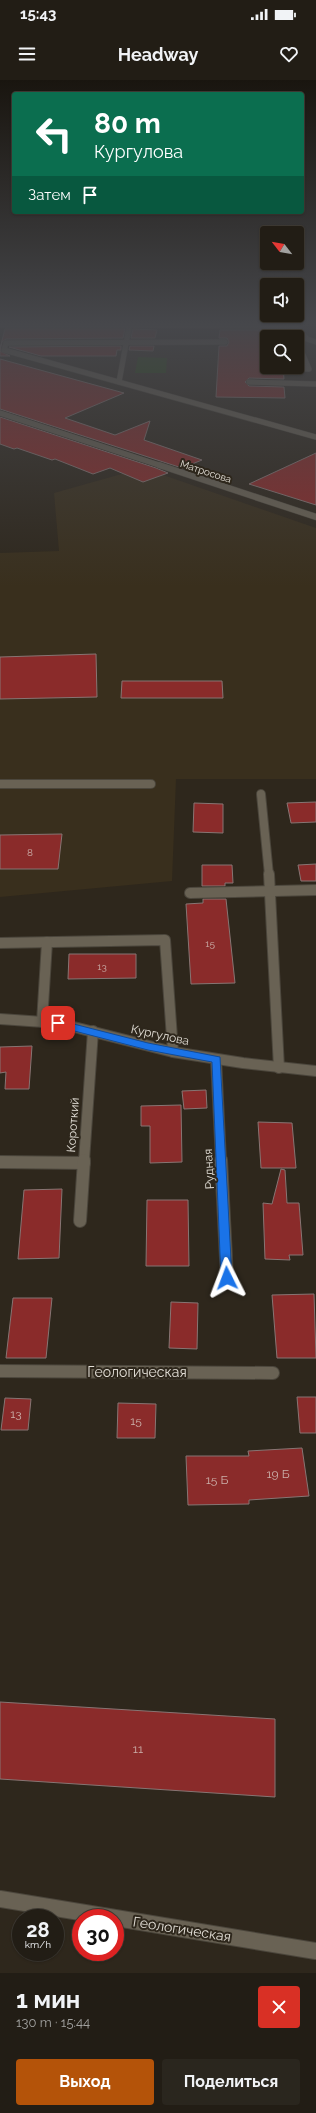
<!DOCTYPE html>
<html lang="ru">
<head>
<meta charset="utf-8">
<style>
  :root { --surface:#221d15; --page:#2a261e; --text:#f1f3f6; --muted:#a2a2a0; --line:#3f3b34; --accent:#b45309 }
  body { margin:0; font-family:Raleway,sans-serif; background:var(--page); color:var(--text); height:100vh; display:flex; flex-direction:column; font-size:15px; white-space:nowrap }
  * { box-sizing:border-box; margin:0 }
  p { font-size:13px; color:var(--muted) }
  .icon { flex:none; width:22px; height:22px; fill:none; stroke:currentColor; stroke-width:2; stroke-linecap:round; stroke-linejoin:round }
  .map { position:relative; height:1893px; overflow:hidden }
  .side { display:flex; flex-direction:column; background:var(--surface); flex:1 }
  .side>* { flex:none }
  .banner { position:absolute; left:12px; top:12px; width:292px; height:122px; border-radius:4px; box-shadow:0 1px 3px #0004,0 0 0 1px var(--line); background:#0b6e4f; color:#fff; overflow:hidden }
  .needle { width:26px; rotate:301deg }
  .tools { position:absolute; left:260px; top:146px; display:grid; gap:8px }
  .tools a { display:grid; place-items:center; width:44px; height:44px; border-radius:4px; background:var(--surface); box-shadow:0 1px 3px #0004,0 0 0 1px var(--line); font-size:20px }
  .speed { position:absolute; left:12px; top:1829px; display:flex; gap:8px; font-size:20px; font-weight:700; text-align:center }
  .speed>* { display:grid; place-content:center; width:52px; height:52px; border-radius:50%; background:var(--surface); box-shadow:0 1px 3px #0004,0 0 0 1px var(--line); line-height:1 }
  .speed small { font-size:10px; font-weight:400 }
  .speed .limit { border:6px solid #d22; background:#fff; color:#111 }
  .pin { position:absolute; display:grid; place-items:center; width:34px; height:34px; color:#fff; margin:-17px; border-radius:8px; box-shadow:0 2px 6px #0006 }
  .me { position:absolute; width:44px; margin:-22px; rotate:357deg; stroke-linejoin:round; filter:drop-shadow(0 0 3px #0008) }
  .turn { display:flex; align-items:center; gap:14px; height:84px; padding:0 16px; font-size:18px }
  .turn .icon { width:52px; height:52px; stroke-width:2.5 }
  .turn b { display:block; font-size:28px; line-height:34px }
  .then { display:flex; align-items:center; height:38px; padding:0 16px; background:#0003; gap:8px; font-size:15px }
  .round { display:grid; place-items:center; flex:none; width:42px; height:42px; border-radius:4px; background:var(--page) }
  .head { display:flex; align-items:center; justify-content:space-between; height:68px; padding:0 16px }
  h1 { font-size:24px; font-weight:700; line-height:30px }
  .primary-button { display:flex; gap:8px; margin-top:auto; padding:8px 16px }
  .primary-button a { flex:1; height:46px; border-radius:4px; background:var(--accent); color:#fff; font-size:16px; font-weight:700; line-height:46px; text-align:center }
  .primary-button a+a { background:var(--page); color:var(--text) }
  .status { display:flex; justify-content:space-between; align-items:center; height:28px; padding:0 20px; background:var(--surface); direction:ltr }
  .status svg { height:11px; fill:currentColor }
  header { display:flex; justify-content:space-between; align-items:center; height:52px; padding:0 16px; background:var(--surface); font-size:18px; font-weight:700 }
  .map>svg:first-child { display:block }
  .built { fill:#392f1d }
  .green { fill:#1f470c }
  .building { fill:#8a2b2a; stroke:#877573 }
  .lines { fill:none; stroke-linecap:round; stroke-linejoin:round }
  .minor-far5-casing { stroke:#4b463c; stroke-width:6 }
  .minor-far4-casing { stroke:#4b463c; stroke-width:7 }
  .minor-far3-casing { stroke:#4b463c; stroke-width:10 }
  .minor-far2-casing { stroke:#4b463c; stroke-width:12 }
  .minor-far1-casing { stroke:#4b463c; stroke-width:14 }
  .minor-casing { stroke:#4b463c; stroke-width:18 }
  .minor-far5 { stroke:#696254; stroke-width:5 }
  .minor-far4 { stroke:#696254; stroke-width:6 }
  .minor-far3 { stroke:#696254; stroke-width:8 }
  .minor-far2 { stroke:#696254; stroke-width:10 }
  .minor-far1 { stroke:#696254; stroke-width:12 }
  .minor { stroke:#696254; stroke-width:16 }
  .route { fill:#1a73e8; stroke:#114b97 }
  .labels { text-anchor:middle; stroke-width:4; stroke-linejoin:round; paint-order:stroke }
  .far-street-label { font-size:10px; fill:#e2ded6; stroke:#2e271c }
  .number-label { font-size:10px; fill:#ccb1ab }
  .street-label { font-size:12px; fill:#e2ded6; stroke:#2e271c }
  .near-number-label { font-size:12px; fill:#ccb1ab }
  .near-street-label { font-size:14px; fill:#e2ded6; stroke:#2e271c }
</style>
</head>
<body>
<div class="status"><b>15:43</b><svg viewBox="0 0 49 12"><path d="M0 12V9h3v3zM5 12V6h3v6zM10 12V3h3v9zM15 12V0h3v12zM26 1h20v11H26zM47 4h2v5h-2z"/></svg></div>
<header><svg class="icon" aria-label="menu" viewBox="0 0 24 24"><path d="M4 6h16M4 12h16M4 18h16"/></svg>Headway<svg class="icon" aria-label="heart" viewBox="0 0 24 24"><path d="M12 20l-8-8c-3-5 5-10 8-4 3-6 11-1 8 4z"/></svg></header>
<div class="map">
<svg width="316" height="1893" viewBox="0 0 316 1893">
  <rect width="100%" height="100%" fill="#2e271c"/>
  <path class="built" d="M143,388l173,60v251h-140l-4,102 -172,16v-344l59,-2 -5,-58z"/>
  <path class="green" d="M138,277l29,1 -1,15h-31z"/>
  <g class="building">
    <path d="M5,249h120l-2,9 -117,1 -4,3 -2,9 10,5h-10v-8z"/>
    <path d="M133,249l24,1 -2,8h-24z"/>
    <path d="M220,250h61v7h-14v30h16l1,12 -35,-1 -4,4 4,4 35,1 1,11 -69,-1 3,-51h8l2,-4 -2,-4h-8z"/>
    <path d="M121,266v4h-4l-1,6h-75l-32,-9z"/>
    <path d="M130,266h24l-1,5 -24,-1z"/>
    <path d="M0,279l124,34 -59,25 50,17 35,-14 -6,19 58,20 -20,8 -182,-59z"/>
    <path d="M0,337l156,51 12,5 -25,9 -33,-14 -17,6 -38,-15 -3,1 -35,-12 -3,1 -14,-5z"/>
    <path d="M316,373v52l-67,-21z"/>
    <path d="M96,574l1,43 -97,2v-42z"/>
    <path d="M122,601h100l1,17h-102z"/>
    <path d="M316,722v20l-25,1 -4,-20z"/>
    <path d="M194,723l29,1v29l-30,-1z"/>
    <path d="M62,754l-4,35h-58v-34z"/>
    <path d="M316,784v17h-15l-3,-16z"/>
    <path d="M202,785h30l1,18h-8v3h-23z"/>
    <path d="M203,819h23l9,84 -44,1 -5,-80 17,-1z"/>
    <path d="M69,874h67v24l-68,1z"/>
    <path d="M32,966l-3,43h-24l1,-17 -6,1v-26z"/>
    <path d="M206,1010l1,18 -23,1 -2,-18z"/>
    <path d="M181,1025l1,57 -32,1v-37h-9v-20z"/>
    <path d="M258,1042l34,1 4,45h-35z"/>
    <path d="M281,1089l4,1 2,33h12l4,52h-14l1,5 -25,-1 -2,-56 9,1z"/>
    <path d="M62,1109l-3,69 -41,1 6,-69z"/>
    <path d="M147,1120h41l1,66h-43z"/>
    <path d="M314,1214l2,64h-39l-5,-63z"/>
    <path d="M13,1218h39l-6,60h-40z"/>
    <path d="M171,1222l27,1 -1,46 -28,-1z"/>
    <path d="M297,1317h19v36h-16z"/>
    <path d="M5,1318l26,1 -3,31h-27z"/>
    <path d="M118,1323l38,1 -1,34h-38z"/>
    <path d="M302,1368l7,48 -60,4v4l-61,1 -2,-49h63l-1,-5z"/>
    <path d="M0,1622l275,17v78l-275,-18z"/>
  </g>
  <g class="lines">
    <g class="minor-far5-casing">
      <g id="minor-far5">
        <path d="M292,242l15,17 9,3"/>
        <path d="M0,245l295,1"/>
        <path d="M225,262l-219,1 -2,7 312,87"/>
        <path d="M289,287v2h20l-9,-21"/>
        <path d="M119,302l11,-60"/>
        <path d="M249,302l67,2"/>
        <path d="M0,333l162,53"/>
      </g>
    </g>
    <g class="minor-far4-casing">
      <path id="minor-far4" d="M159,385l157,52"/>
    </g>
    <g class="minor-far3-casing">
      <g id="minor-far3">
        <path d="M0,704h151"/>
        <path d="M261,714l8,81"/>
      </g>
    </g>
    <g class="minor-far2-casing">
      <g id="minor-far2">
        <path d="M269,794l10,194"/>
        <path d="M190,813l126,-3"/>
        <path d="M0,863l165,-3 8,112"/>
        <path d="M0,939l58,4 115,29 70,11 73,8"/>
        <path d="M42,942l5,-80"/>
        <path d="M216,979l5,102"/>
        <path d="M84,1081l9,-130"/>
      </g>
    </g>
    <g class="minor-far1-casing">
      <g id="minor-far1">
        <path d="M221,1080l6,118"/>
        <path d="M0,1082l84,1"/>
        <path d="M80,1141l4,-61"/>
        <path d="M0,1291l273,2"/>
      </g>
    </g>
    <g class="minor-casing">
      <path id="minor" d="M0,1819l316,52"/>
    </g>
    <use href="#minor-far5" class="minor-far5"/>
    <use href="#minor-far4" class="minor-far4"/>
    <use href="#minor-far3" class="minor-far3"/>
    <use href="#minor-far2" class="minor-far2"/>
    <use href="#minor-far1" class="minor-far1"/>
    <use href="#minor" class="minor"/>
  </g>
  <linearGradient id="sky" x2="0" y2="1"><stop stop-color="#19150f"/><stop offset="0.48" stop-color="#46474b"/><stop offset="1" stop-color="#46474b" stop-opacity="0"/></linearGradient>
  <rect width="316" height="507" fill="url(#sky)"/>
  <path class="route" d="M58,940l90,23 72,14 12,221 -2,3 -3,1 -6,-4 -9,-216 -64,-12 -93,-24v-5z"/>
  <g class="labels">
    <g class="far-street-label">
      <text transform="translate(206 391) rotate(18)" y="4">Матросова</text>
    </g>
    <g class="number-label">
      <text x="30" y="776">8</text>
      <text x="210" y="867">15</text>
      <text x="102" y="890">13</text>
    </g>
    <g class="street-label">
      <text transform="translate(160 955) rotate(12)" y="4">Кургулова</text>
      <text transform="translate(73 1045) rotate(-86)" y="4">Короткий</text>
      <text transform="translate(209 1089) rotate(-93)" y="4">Рудная</text>
    </g>
    <g class="near-number-label">
      <text x="16" y="1338">13</text>
      <text x="136" y="1345">15</text>
      <text x="278" y="1398">19 Б</text>
      <text x="217" y="1404">15 Б</text>
      <text x="138" y="1673">11</text>
    </g>
    <g class="near-street-label">
      <text x="137" y="1297">Геологическая</text>
      <text transform="translate(182 1849) rotate(9)" y="5">Геологическая</text>
    </g>
  </g>
</svg>
<div class="tools">
<a><svg class="needle" viewBox="-14 -14 28 28"><path d="M0-13l5 13h-10z" fill="#e53935"/><path d="M0 13l5-13h-10z" fill="#a2a2a0"/></svg></a>
<a><svg class="icon" aria-label="sound" viewBox="0 0 24 24"><path d="M4 9h4l5-4v14l-5-4H4zM17 9q2 3 0 6"/></svg></a>
<a><svg class="icon" aria-label="search" viewBox="0 0 24 24"><circle cx="10" cy="10" r="6"/><path d="M15 15l6 6"/></svg></a>
</div>
<div class="speed"><div>28<small>km/h</small></div><div class="limit">30</div></div>
<div class="pin" style="left:58px;top:943px;background:#d93025"><svg class="icon" aria-label="arrive" viewBox="0 0 24 24"><path d="M6 21V4h12l-3 4 3 4H6"/></svg></div>
<svg class="me" style="left:227px;top:1198px" viewBox="-20 -20 40 40"><path d="M0-17L14 15 0 8-14 15z" fill="#1a73e8" stroke="#fff" stroke-width="4"/></svg>
<div class="banner">
<div class="turn"><svg class="icon" aria-label="left" viewBox="0 0 24 24"><path d="M17 20v-9H6M10 6l-5 5 5 5"/></svg><div><b>80 m</b>Кургулова</div></div>
<div class="then">Затем<svg class="icon" aria-label="arrive" viewBox="0 0 24 24"><path d="M6 21V4h12l-3 4 3 4H6"/></svg></div>
</div>
</div>
<section class="side">
<div class="head"><div><h1>1 мин</h1><p>130 m · 15:44</p></div><a class="round" style="background:#d93025;color:#fff"><svg class="icon" aria-label="close" viewBox="0 0 24 24"><path d="M6 6l12 12M18 6L6 18"/></svg></a></div>
<div class="primary-button"><a>Выход</a><a>Поделиться</a></div>
</section>
</body>
</html>
